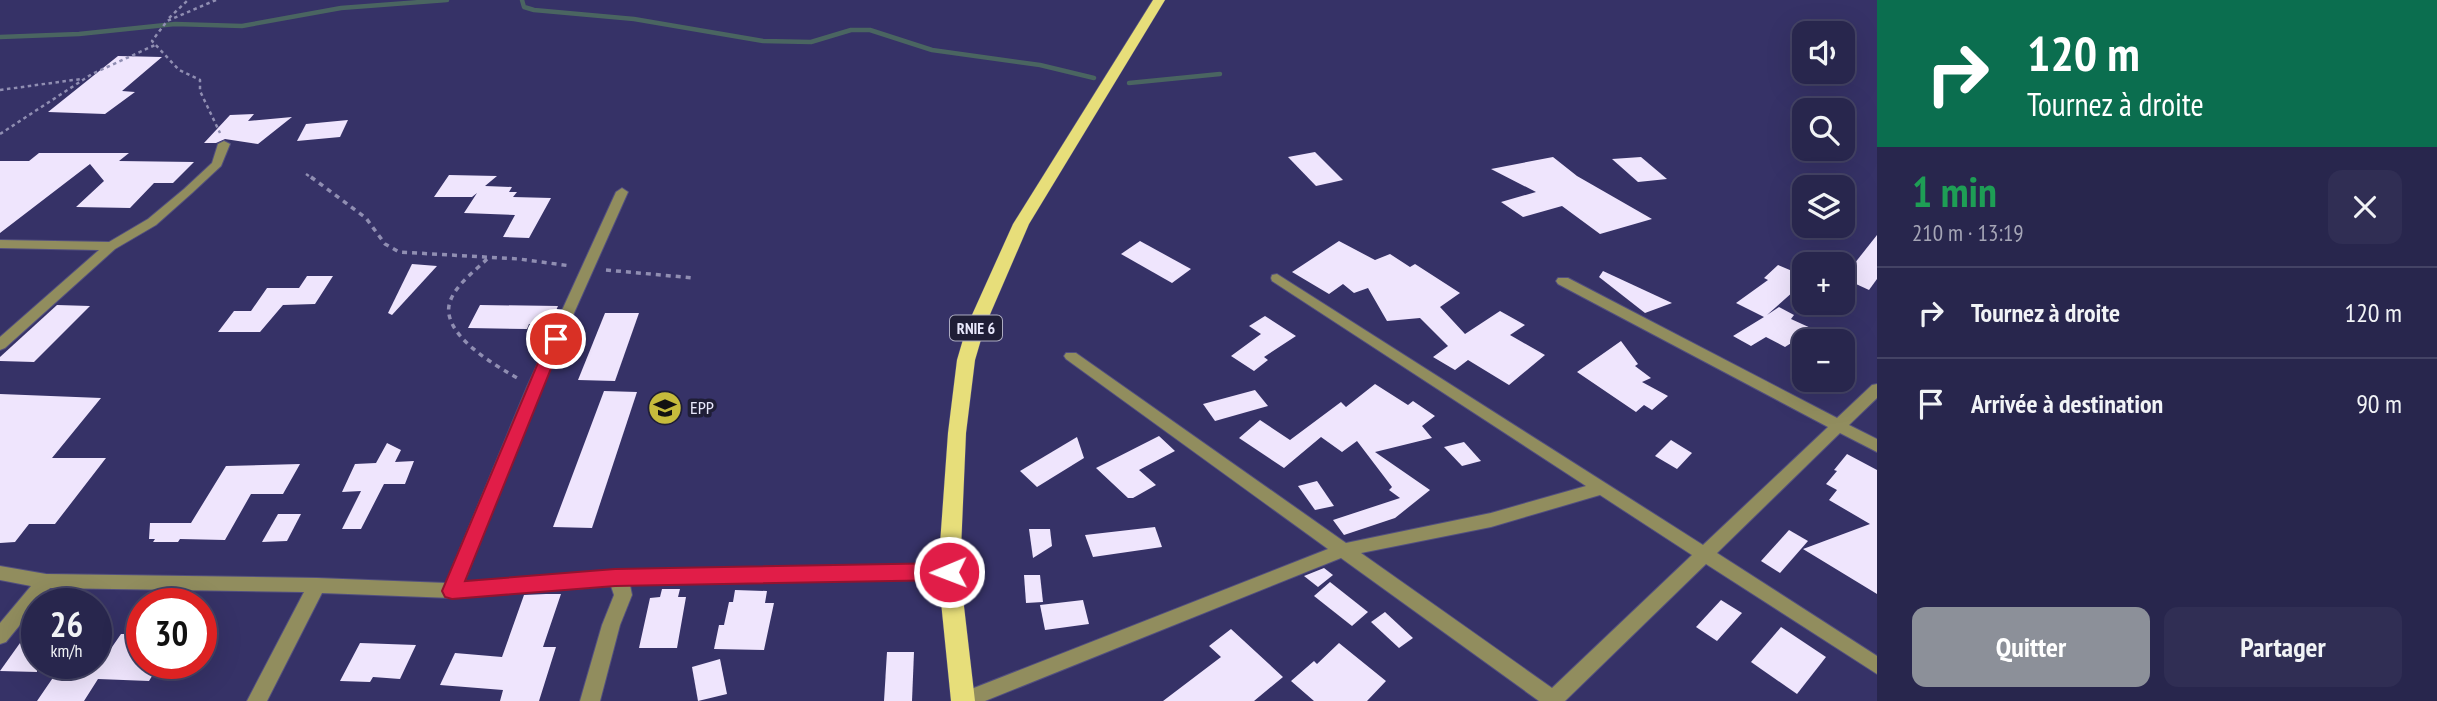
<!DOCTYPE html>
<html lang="fr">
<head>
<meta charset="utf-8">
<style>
  :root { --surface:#28264d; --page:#302e54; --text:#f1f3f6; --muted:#a5a5b6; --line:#444365; --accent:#8c9099 }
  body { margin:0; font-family:"PT Sans Narrow",sans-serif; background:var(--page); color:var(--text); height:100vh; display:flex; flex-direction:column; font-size:26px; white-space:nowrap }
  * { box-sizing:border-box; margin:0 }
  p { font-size:23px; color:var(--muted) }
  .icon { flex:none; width:38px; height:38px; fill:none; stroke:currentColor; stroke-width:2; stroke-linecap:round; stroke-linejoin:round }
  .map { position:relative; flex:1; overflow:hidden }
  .panel { display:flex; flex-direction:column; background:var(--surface); width:560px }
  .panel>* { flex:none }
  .banner { background:#0b6e4f; color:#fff; overflow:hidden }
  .buttons { position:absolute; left:1792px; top:21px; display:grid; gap:14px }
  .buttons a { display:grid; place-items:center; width:63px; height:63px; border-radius:14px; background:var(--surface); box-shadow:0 7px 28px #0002,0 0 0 2px var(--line); font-size:35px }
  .speed { position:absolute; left:21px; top:588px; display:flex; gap:14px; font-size:35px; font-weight:700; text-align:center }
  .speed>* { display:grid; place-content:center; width:91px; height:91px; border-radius:50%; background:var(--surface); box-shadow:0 7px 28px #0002,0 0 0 2px var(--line); line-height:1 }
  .speed small { font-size:18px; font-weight:400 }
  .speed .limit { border:10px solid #d22; background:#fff; color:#111 }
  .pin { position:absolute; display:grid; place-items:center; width:60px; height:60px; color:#fff; margin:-30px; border:4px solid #fff; border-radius:50%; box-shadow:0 2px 7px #0007 }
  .me { position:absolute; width:77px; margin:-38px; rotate:269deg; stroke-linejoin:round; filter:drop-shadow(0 0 5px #0008) }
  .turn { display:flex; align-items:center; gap:24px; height:147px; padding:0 35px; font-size:32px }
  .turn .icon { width:91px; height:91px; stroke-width:2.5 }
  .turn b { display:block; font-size:49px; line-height:60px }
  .round { display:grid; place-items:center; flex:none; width:74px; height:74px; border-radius:14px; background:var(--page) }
  .overview { display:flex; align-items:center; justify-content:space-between; height:119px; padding:0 35px }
  h1 { font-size:42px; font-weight:600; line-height:52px; color:#1e9e55 }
  .button { display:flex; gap:14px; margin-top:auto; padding:14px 35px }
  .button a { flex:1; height:80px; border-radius:14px; background:var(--accent); color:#fff; font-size:28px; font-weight:600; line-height:80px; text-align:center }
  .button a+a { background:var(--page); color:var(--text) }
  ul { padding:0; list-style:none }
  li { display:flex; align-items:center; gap:21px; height:91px; padding:0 35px; border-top:2px solid var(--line) }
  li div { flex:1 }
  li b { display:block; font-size:26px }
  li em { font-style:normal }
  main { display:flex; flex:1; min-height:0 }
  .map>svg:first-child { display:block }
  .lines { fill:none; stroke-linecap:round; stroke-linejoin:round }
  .stream { stroke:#4a6561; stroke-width:4.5 }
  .building { fill:#efe5fd }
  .minor-casing { stroke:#524f7f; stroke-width:2 }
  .primary-casing { stroke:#524f7f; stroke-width:1 }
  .path-far1 { stroke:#908eb2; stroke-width:2.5; stroke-dasharray:3.5 3.5; stroke-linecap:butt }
  .path { stroke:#908eb2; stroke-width:3.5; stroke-dasharray:5 5; stroke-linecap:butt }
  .minor { fill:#918d5e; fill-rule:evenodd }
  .primary { fill:#e7de7a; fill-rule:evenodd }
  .route { fill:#e11d48; stroke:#92132f; stroke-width:2 }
  .labels { text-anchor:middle; stroke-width:7; stroke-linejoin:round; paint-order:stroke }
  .shield { fill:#1f1e36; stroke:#acabc1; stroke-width:2 }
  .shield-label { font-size:16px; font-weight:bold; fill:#e8e8fc }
  .poi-label { font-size:18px; fill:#e8e8fc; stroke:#1f1e36; text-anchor:start }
</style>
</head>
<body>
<main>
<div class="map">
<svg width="1877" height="701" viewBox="0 0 1877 701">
  <rect width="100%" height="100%" fill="#363267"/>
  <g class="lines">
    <g class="stream">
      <path d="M522,0l2,7 10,3 100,9 129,22 48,1 40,-12h19l62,20 108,15 54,13"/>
      <path d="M0,37l79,-3 96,-10 67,2 99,-18 106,-8"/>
      <path d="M1129,83l91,-9"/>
    </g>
  </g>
  <g class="building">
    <path d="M118,56l44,1 -40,34 13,1 -30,22 -57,-2z"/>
    <path d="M254,114l-6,7 44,-4 -34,27 -33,-5 -9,4h-12l26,-28z"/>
    <path d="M348,120l-8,17 -43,4 9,-17z"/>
    <path d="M1315,152l28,28 -27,6 -28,-29z"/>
    <path d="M39,153h90l-10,8 75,1 -21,21h-19l-24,25 -54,-1 28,-26 -14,-17 -90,69v-72h29z"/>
    <path d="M1553,157l24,19 75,43 -52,15 -38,-28 -39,11 -22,-15 35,-10 -45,-23z"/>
    <path d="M1641,157l26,22 -29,3 -26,-23z"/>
    <path d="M449,175l48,1 -12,10 27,1 -3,5h8l-4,5 38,1 -22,40 -26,-1 12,-22 -51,-2 13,-20 -5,4h-38z"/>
    <path d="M1877,235v44l-8,11 -26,-12z"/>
    <path d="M1140,241l51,28 -19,14 -51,-29z"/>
    <path d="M1339,241l36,19 15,-6 20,13 5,-3 45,29 -20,14 25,27 35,-23 25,14 -15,10 35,20 -36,30 -41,-25 -13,10 -22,-13 15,-11 -28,-28 -33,3 -19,-33 -14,5 -11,-9 -14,10 -37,-22z"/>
    <path d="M412,264l25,2 -45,49 -4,-2z"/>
    <path d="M1778,265l26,11v6l-37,33 12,-8 15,8 -3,4 22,10 -28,18 -19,-10 -15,9 -18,-10 31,-19 -28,-14 32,-23 -4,-2z"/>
    <path d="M1603,271l69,32 -27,10 -46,-36z"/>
    <path d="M307,276h26l-18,28 -32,1 -23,27h-42l16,-21h17l16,-23h32z"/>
    <path d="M57,305l33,1 -56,56 -34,-1v-4z"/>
    <path d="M480,305l78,1 -8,18h-21l-2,5 -59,-1z"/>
    <path d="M605,313h34l-24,68 -37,-1z"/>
    <path d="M1265,316l31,20 -32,21 4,3 -14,11 -23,-15 30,-22 -12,-8z"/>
    <path d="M1621,341l17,23 -3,2 16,12 -9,4 26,14 -16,14 -8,-5 -8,7 -59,-40z"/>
    <path d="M1375,384l33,21 5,-4 22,15 -13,10 10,12 -57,14 55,38 -35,28 -51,17 -11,-15 67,-22 -11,-8 3,-3 -35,-46 -15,11 -21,-15 -37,31 -45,-30 21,-18 30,20 51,-38 5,5z"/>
    <path d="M1255,390l13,16 -53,15 -12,-17z"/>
    <path d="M604,391l33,1 -45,136 -39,-1z"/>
    <path d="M0,394l101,4 -49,60h54l-51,66h-26l-14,18 -15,1z"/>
    <path d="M1159,436l16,15 -36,19 17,15 -23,13h-5l-32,-30z"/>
    <path d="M1077,437l7,21 -47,29 -17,-16z"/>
    <path d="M1671,440l21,13 -15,16 -22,-13z"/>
    <path d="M1464,442l17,19 -19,5 -18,-19z"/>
    <path d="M387,443l14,7 -6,12 19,-1 -9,23h-21l-23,45h-19l19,-38 -19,1 13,-28 21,-1z"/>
    <path d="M1847,454l30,16v124l-74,-45 67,-25 -41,-24 8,-10 -11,-6 11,-13 -3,-1z"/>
    <path d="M300,464l-17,30h-32l-26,46 -45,-1 -2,3h-25l2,-3h-6l1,-16h41l35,-57z"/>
    <path d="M1317,481l17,25 -19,4 -17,-24z"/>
    <path d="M278,514h23l-14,27 -25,1z"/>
    <path d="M1155,527l7,20 -69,10 -8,-22z"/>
    <path d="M1029,529h21l2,17 -19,12z"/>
    <path d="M1789,530l19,11 -28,32 -19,-12z"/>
    <path d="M1324,568l9,7 -15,12 -14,-11z"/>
    <path d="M1024,575h16l3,27 -17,1z"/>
    <path d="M1330,582l38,30 -16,14 -38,-30z"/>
    <path d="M662,589h18l-2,8h8l-9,51h-38l11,-50 10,-1z"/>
    <path d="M735,590l32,1 -2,12h9l-10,47 -50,-1 5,-24h5l5,-23h4z"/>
    <path d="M546,594h15l-18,53h13l-17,54h-39l3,-11 -63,-5 15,-32 47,4 22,-62z"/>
    <path d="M1083,600l6,24 -44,6 -5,-25z"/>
    <path d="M1721,600l21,13 -25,28 -21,-14z"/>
    <path d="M1385,612l28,26 -14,10 -28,-26z"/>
    <path d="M1781,627l45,30 -29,37 -46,-32z"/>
    <path d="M1231,629l52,48 -29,24h-91l58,-44 -12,-11z"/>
    <path d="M121,634h21v29h18l-11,18 -51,-2 -14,22h-47l26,-38h38z"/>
    <path d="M20,643h17v29l-37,-1z"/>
    <path d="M360,643l56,2 -16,34 -27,-2 -3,5 -30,-1z"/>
    <path d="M1339,643l47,38 -19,20h-53l-23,-20 23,-20 3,3z"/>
    <path d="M887,652h27l-2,49h-28z"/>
    <path d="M720,659l7,35 -29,7 -6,-34z"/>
  </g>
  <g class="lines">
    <g class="minor-casing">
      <g id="minor">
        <path d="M224,141l6,3 -9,22 -29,27 -36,32 -41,24 -110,99 -5,2v-13l99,-87 -99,-2v-8l109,2 39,-23 36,-30 28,-26 6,-19z"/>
        <path d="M622,188l6,4 -87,195 -77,196 151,-12 334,-6 6,2 3,5 -3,5 -6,2 -319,6 2,10 -12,30 -20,76h-20l22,-76 12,-30 -3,-9 -159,12 -130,-5 -55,108h-20l57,-109 -254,-4 -44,54 -6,2v-21l31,-37 -31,-6v-14l46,8 271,4 129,5 81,-196 89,-195z"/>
        <path d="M1277,274l426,271 125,-118 -270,-143 -2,-3 2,-3h10l269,140 35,-33 5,-1v14l-28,27 28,14v13l-37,-19 -123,120 160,103v18l-171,-110 -141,137h-26l-198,-143 -356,143h-32l3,-6 372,-146 -262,-190 -2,-3 2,-3h10l270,190 145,-30 95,-27 -314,-205 -1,-3 1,-3zM1600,495l92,60 -140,133 -191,-135 130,-26z"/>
      </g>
    </g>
    <g class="primary-casing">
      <path id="primary" d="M1153,0h12l-136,224 -44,102 -10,34 -9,73 -6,139 15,129h-24l-13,-129 10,-139 9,-73 10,-34 46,-102z"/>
    </g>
    <g class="path-far1">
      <path d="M216,0l-49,21 -15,20 27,29 21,10v11l20,42"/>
      <path d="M169,18l19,-18"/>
      <path d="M0,90l81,-11"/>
      <path d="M0,134l92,-60 63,-29"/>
      <path d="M306,174l7,5"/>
    </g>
    <g class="path">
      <path d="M311,177l55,41 19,26 14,8 120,7 52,7"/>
      <path d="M487,259c-12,12 -29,24 -36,40 -15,33 45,67 68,80"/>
      <path d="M606,270l88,8"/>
    </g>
    <use href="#minor" class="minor"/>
    <use href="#primary" class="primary"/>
  </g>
  <path class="route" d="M556,334l7,5 -98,242 150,-12 334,-6 7,3 3,6 -3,5 -7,3 -334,6 -163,13 -7,-2 -3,-6 106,-252z"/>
  <defs>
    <g id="school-disc" transform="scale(1.75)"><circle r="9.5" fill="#c6bb3c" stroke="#1f1e36"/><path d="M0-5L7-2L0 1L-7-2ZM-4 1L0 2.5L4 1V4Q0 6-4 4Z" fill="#111"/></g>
  </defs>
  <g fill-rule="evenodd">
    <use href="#school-disc" x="665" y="408"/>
  </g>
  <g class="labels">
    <rect class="shield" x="950" y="315.5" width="52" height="25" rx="5"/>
    <g class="shield-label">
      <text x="976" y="334">RNIE 6</text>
    </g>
    <g class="poi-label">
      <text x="690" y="414">EPP</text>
    </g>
  </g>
</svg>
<div class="buttons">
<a><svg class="icon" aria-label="sound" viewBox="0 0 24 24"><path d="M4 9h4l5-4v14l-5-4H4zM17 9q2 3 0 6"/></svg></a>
<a><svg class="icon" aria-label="search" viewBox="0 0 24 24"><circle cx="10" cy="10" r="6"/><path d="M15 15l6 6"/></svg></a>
<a><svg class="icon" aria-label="layers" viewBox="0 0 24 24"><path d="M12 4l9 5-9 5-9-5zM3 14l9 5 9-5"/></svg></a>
<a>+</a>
<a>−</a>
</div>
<div class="speed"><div>26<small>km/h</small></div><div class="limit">30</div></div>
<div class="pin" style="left:556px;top:339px;background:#d93025"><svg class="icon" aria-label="arrive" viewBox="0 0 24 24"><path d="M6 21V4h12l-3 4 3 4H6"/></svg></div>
<svg class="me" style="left:949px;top:572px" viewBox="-20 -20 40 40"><circle r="17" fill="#e11d48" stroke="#fff" stroke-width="3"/><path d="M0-11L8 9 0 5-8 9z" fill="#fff"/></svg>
</div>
<section class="panel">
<div class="banner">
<div class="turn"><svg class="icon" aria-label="right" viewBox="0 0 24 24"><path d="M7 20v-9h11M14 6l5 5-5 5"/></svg><div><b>120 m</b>Tournez à droite</div></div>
</div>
<div class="overview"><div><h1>1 min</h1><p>210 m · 13:19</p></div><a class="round"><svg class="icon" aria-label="close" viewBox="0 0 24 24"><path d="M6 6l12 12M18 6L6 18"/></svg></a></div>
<ul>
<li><svg class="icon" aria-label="right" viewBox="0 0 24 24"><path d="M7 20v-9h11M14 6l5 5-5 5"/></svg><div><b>Tournez à droite</b></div><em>120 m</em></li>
<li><svg class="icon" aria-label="arrive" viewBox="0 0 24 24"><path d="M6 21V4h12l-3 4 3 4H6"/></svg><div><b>Arrivée à destination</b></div><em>90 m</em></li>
</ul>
<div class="button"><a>Quitter</a><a>Partager</a></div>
</section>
</main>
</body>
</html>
